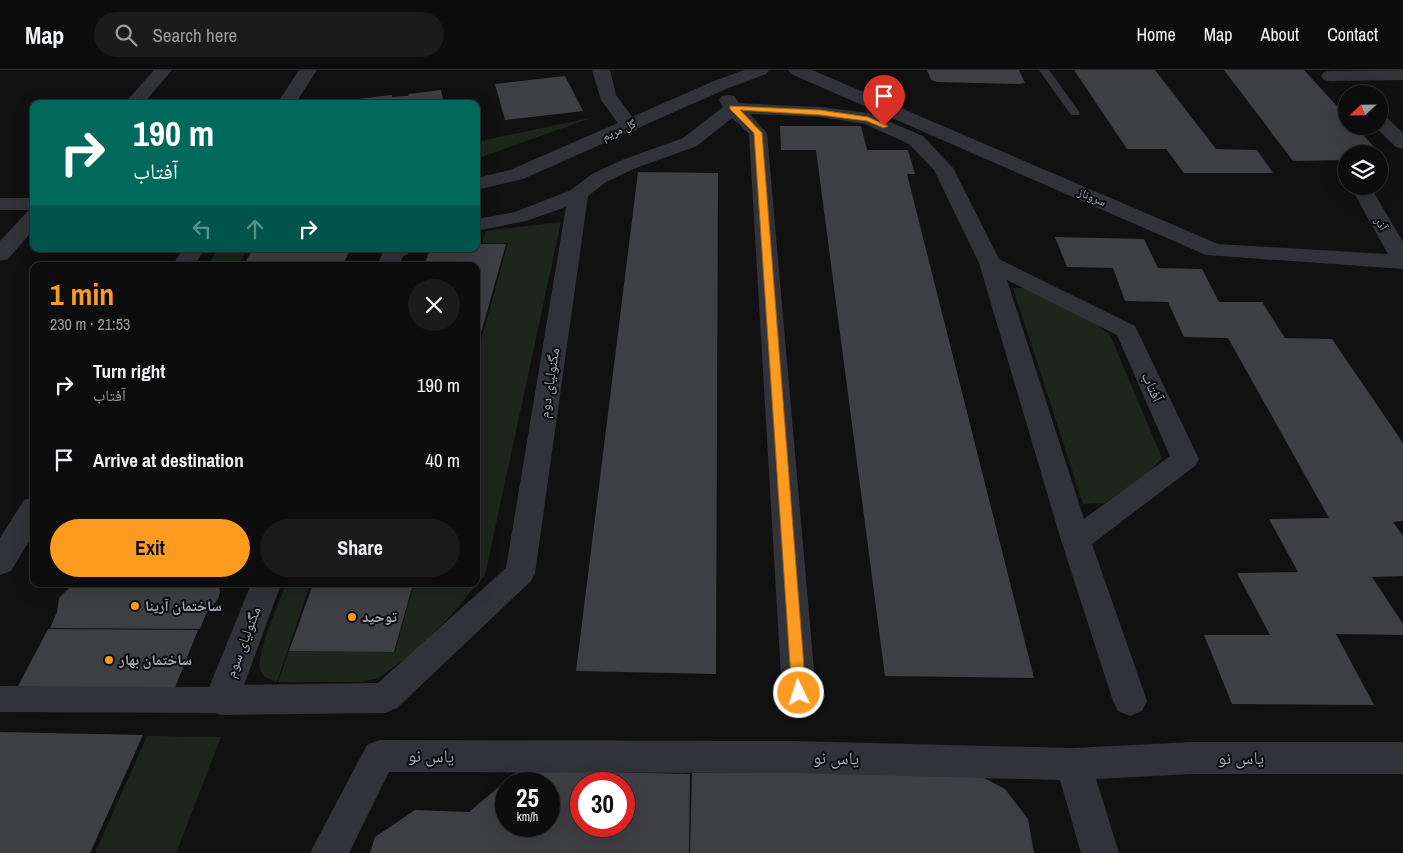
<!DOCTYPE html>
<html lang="en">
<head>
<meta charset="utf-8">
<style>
  :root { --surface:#0d0d0e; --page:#1b1b1c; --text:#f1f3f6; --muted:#9a9c9e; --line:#2d2d2e; --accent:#fc9b20 }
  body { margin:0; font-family:"Archivo Narrow","Noto Naskh Arabic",sans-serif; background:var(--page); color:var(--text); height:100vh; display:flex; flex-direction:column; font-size:19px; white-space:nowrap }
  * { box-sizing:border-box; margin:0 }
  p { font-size:16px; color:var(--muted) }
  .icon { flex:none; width:28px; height:28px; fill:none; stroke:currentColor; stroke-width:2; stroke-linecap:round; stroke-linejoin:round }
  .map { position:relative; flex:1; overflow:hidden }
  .sheet { position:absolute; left:30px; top:192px; width:450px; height:325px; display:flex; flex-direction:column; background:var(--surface); border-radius:10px; box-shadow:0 5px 20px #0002,0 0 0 1px var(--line) }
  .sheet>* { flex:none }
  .banner { position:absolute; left:30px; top:30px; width:450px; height:152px; border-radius:10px; box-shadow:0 5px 20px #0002,0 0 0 1px var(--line); background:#00695c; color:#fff; overflow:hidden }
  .needle { width:32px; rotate:248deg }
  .fabs { position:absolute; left:1338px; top:15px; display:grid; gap:10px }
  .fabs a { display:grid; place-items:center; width:50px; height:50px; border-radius:50%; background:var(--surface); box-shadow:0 5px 20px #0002,0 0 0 1px var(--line); font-size:25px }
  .speed { position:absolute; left:495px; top:702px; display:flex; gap:10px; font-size:25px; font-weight:700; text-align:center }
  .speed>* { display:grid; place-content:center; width:65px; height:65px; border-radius:50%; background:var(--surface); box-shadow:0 5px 20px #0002,0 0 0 1px var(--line); line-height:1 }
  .speed small { font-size:12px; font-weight:400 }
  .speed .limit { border:8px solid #d22; background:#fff; color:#111 }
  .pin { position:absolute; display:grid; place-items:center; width:42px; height:42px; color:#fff; margin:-51px -21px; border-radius:50% 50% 50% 0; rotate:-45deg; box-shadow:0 0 5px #0007 }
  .pin .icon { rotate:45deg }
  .me { position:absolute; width:55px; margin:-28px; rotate:356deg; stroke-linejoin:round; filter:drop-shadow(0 0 4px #0008) }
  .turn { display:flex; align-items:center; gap:18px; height:105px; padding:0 20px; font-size:22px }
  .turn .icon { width:65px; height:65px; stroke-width:2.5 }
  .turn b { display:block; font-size:35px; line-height:42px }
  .lanes { display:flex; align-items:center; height:48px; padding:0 20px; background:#0003; justify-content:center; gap:25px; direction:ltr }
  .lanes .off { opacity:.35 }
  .round { display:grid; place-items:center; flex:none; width:52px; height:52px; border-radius:26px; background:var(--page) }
  .head { display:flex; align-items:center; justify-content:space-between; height:85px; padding:0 20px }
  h1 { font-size:30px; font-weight:700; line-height:38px; color:var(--accent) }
  .button { display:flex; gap:10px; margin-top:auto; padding:10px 20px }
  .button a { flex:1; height:58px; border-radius:30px; background:var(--accent); color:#111; font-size:20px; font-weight:700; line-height:58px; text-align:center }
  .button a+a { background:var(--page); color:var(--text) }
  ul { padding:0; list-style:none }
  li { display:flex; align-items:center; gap:15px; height:75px; padding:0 20px }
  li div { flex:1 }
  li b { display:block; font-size:19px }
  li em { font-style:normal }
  header { display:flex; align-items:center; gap:30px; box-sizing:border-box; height:70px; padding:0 25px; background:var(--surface); border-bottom:1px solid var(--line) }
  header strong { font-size:24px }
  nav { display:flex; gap:28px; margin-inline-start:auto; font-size:18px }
  .search { width:350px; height:45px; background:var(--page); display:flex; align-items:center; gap:12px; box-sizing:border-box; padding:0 18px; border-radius:28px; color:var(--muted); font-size:19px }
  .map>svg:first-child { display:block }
  .green { fill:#1d251d }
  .building { fill:#3d3f43; fill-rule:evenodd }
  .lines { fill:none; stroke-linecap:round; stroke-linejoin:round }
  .service { fill:#323338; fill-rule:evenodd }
  .pedestrian { fill:#323338; fill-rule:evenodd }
  .minor { fill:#323338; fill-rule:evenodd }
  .tertiary { fill:#323338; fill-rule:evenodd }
  .route { fill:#fc9b20; stroke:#a46515 }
  .poi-dot { fill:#fc9b20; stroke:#0c0c0d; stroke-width:2 }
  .labels { text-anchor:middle; stroke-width:4; stroke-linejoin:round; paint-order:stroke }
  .far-street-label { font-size:12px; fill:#a1a9b4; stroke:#0c0c0d }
  .street-label { font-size:15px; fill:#a1a9b4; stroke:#0c0c0d }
  .poi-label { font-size:15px; font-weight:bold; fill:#a1a9b4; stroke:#0c0c0d; text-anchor:start }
  .near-street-label { font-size:18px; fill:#a1a9b4; stroke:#0c0c0d }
</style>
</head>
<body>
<header>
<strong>Map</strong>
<div class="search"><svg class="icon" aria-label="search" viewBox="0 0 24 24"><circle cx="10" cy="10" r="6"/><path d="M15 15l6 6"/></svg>Search here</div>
<nav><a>Home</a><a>Map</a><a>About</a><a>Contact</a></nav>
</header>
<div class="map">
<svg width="1403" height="783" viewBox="0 0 1403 783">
  <rect width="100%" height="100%" fill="#111112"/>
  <g class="green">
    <path d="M594,47l-118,42v-17z"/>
    <path d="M561,152l-76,353 -33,39 -34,35 -39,29 -18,4h-83l11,-31 106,1 19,-68h62v-226l32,-115h-26l4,-12z"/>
    <path d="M218,179l29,1 -9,16h-31z"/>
    <path d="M1013,218h17l56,29 24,18 52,123 -14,15 -43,30 -22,1z"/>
    <path d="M286,514h24l-33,98c-6,-2 -13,-4 -16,-10 -8,-12 19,-73 25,-88z"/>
    <path d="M147,666l74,1 -45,116h-81z"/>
  </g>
  <g class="building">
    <path d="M927,0h92l6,13 -6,1 -82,-2 -6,-2z"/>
    <path d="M1074,0h81l61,79 41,1 16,23h-89l-18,-24h-39z"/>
    <path d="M1224,0h80l42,46v10h9l31,34h-7v-6h-33v6l-53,1z"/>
    <path d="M565,6l18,35 -78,9 -10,-36z"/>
    <path d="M441,20l3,14h-86v-5l34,-4v2l16,-1 1,-2z"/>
    <path d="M780,56h81l6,24h41l7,24h-8l127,504 -149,-2 -69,-526h-35z"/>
    <path d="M638,102l80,1 -2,501 -140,-3z"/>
    <path d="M1055,167l89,2 14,29 44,1 17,33h43l23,36 47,1 71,104v78l-10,1 10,14v40l-31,1 31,47v11l-67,-1 38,71 -142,-1 -28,-69h66l-33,-62 61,-1 -29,-53 60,-1 -101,-180 -44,-1 -16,-35 -43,-1 -12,-33 -46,-1z"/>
    <path d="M476,174h30l-29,103 -1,-81h-52l6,-17h46z"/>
    <path d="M253,179l97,1 -8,16h-99z"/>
    <path d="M73,514h146l1,8 -2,7 -12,15 -6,15 -150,-1 7,-16 2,-14z"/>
    <path d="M313,514h100l-19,68 -105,-1z"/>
    <path d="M48,559l150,1 -24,60h-158z"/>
    <path d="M0,662l143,3 -53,118h-90z"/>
    <path d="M519,700l171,4 -1,79h-319l5,-16 40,-27 54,2zM506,714h43v42h-43zM581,714h43v42h-43z"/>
    <path d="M973,702l32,17 23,30 6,34h-344l2,-80z"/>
  </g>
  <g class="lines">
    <path class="service" d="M1039,0h10l31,43 -1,2h-8z"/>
    <path class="pedestrian" d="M0,616l221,1 11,4 4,9 -4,9 -11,4 -221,-1z"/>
    <g class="minor">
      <path d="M154,0h18l-29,34h-19z"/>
      <path d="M299,0h18l-22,34h-18z"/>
      <path d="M592,0h18l6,25 23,31 -2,4 -7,2 -7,-2 -22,-30z"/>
      <path d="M1403,0v10l-73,1 -6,-1 -3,-4 3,-4 6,-1z"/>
      <path d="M728,25l6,1 5,7 81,4 49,6 54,23 30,32 46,91 136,67 64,133 -4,7 -103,78 55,157 -5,10 -12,5 -12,-5 -5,-10 -52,-161 -82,-277 -45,-93 -25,-26 -44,-20 -45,-7 -70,-3 17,19 49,560 -5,10 -12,5 -12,-5 -5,-10 -33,-559 -17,-16 -35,28 -61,22 -30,14 -18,14 -53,377 -4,8 -134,127 -12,5 -164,2 -12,-5 -5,-10 47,-116h30l-37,101 134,-2 128,-115 60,-361 -40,14 -50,10v-12l39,-7 56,-22 21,-16 30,-14 61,-22 40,-31 -4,-7 3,-4zM1007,210l110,55 53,121 -86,63z"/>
      <path d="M1379,45l7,2 17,16v16l-7,-2 -22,-21h5z"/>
      <path d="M1350,116h20l33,56v26l-8,-2 -3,-5z"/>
      <path d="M34,140v19l-26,30 -8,2v-20l27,-29z"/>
      <path d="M183,179h22l-11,17h-22z"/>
      <path d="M384,179h27l-3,5 -5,2 -4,10h-22z"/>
      <path d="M34,427v36l-23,38 -11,4v-37l24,-38z"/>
      <path d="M379,670l414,1 280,7 119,-6h211v32h-211l-96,5 23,74h-38l-21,-73 -267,-7 -404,-1 -40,81h-39l57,-108z"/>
    </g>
    <g class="tertiary">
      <path d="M744,0h25l-3,4 -40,15 -203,90 -47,11v-12l34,-8 204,-89z"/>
      <path d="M788,0h24l406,174 185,11v14l-197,-14 -415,-181z"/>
      <rect x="0" y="128" width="34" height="12"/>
    </g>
  </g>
  <path class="route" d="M730,36l90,4 48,7 20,9 -4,2 -17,-7 -47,-6 -80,-5 22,23 44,560 -2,4 -5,2 -5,-2 -2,-4 -38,-560 -24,-24z"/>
  <g class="poi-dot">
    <circle cx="135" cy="536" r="5"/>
    <circle cx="352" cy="547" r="5"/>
    <circle cx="109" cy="590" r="5"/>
  </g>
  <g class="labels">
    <g class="far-street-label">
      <text transform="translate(619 60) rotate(-24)" y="4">گل مریم</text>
      <text transform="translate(1092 127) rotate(23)" y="4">سروناز</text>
      <text transform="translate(1381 154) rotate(60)" y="4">آذر</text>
    </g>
    <g class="street-label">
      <text transform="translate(549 313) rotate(-81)" y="5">مگنولیای دوم</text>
      <text transform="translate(1152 317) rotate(66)" y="5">آفتاب</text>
      <text transform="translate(243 572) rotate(-69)" y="5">مگنولیای سوم</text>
    </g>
    <g class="poi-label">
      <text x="145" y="541">ساختمان آرینا</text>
      <text x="362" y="552">توحید</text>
      <text x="119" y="595">ساختمان بهار</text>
    </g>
    <g class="near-street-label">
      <text transform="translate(431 686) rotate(1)" y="6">یاس نو</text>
      <text transform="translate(836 688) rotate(1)" y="6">یاس نو</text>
      <text x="1241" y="694">یاس نو</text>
    </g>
  </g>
</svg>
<div class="fabs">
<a><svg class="needle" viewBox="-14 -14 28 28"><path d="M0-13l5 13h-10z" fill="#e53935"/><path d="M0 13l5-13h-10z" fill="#9a9c9e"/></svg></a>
<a><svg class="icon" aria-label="layers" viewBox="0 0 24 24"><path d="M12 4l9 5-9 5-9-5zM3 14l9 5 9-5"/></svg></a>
</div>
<div class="speed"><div>25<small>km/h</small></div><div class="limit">30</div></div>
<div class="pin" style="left:884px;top:56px;background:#d93025"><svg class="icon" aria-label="arrive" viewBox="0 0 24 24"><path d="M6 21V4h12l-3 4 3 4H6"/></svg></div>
<svg class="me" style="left:799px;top:623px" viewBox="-20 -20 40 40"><circle r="17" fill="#fc9b20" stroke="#fff" stroke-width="3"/><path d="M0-11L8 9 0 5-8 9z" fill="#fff"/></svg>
<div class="banner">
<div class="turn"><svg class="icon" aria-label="right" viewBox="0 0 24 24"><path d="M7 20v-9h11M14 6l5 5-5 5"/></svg><div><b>190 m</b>آفتاب</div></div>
<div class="lanes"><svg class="icon off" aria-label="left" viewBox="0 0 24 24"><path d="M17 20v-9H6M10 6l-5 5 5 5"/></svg><svg class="icon off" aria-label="ahead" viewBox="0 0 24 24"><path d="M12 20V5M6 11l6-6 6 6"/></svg><svg class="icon" aria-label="right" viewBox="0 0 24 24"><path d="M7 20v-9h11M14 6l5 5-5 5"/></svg></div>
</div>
<section class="sheet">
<div class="head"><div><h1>1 min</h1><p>230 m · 21:53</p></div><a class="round"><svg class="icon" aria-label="close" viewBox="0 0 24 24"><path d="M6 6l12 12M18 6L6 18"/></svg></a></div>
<ul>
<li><svg class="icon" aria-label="right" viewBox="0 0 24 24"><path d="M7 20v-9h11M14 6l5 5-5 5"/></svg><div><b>Turn right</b><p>آفتاب</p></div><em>190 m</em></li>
<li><svg class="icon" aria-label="arrive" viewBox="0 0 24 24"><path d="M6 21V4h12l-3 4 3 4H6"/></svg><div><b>Arrive at destination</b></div><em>40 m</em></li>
</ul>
<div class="button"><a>Exit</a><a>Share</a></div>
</section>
</div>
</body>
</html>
